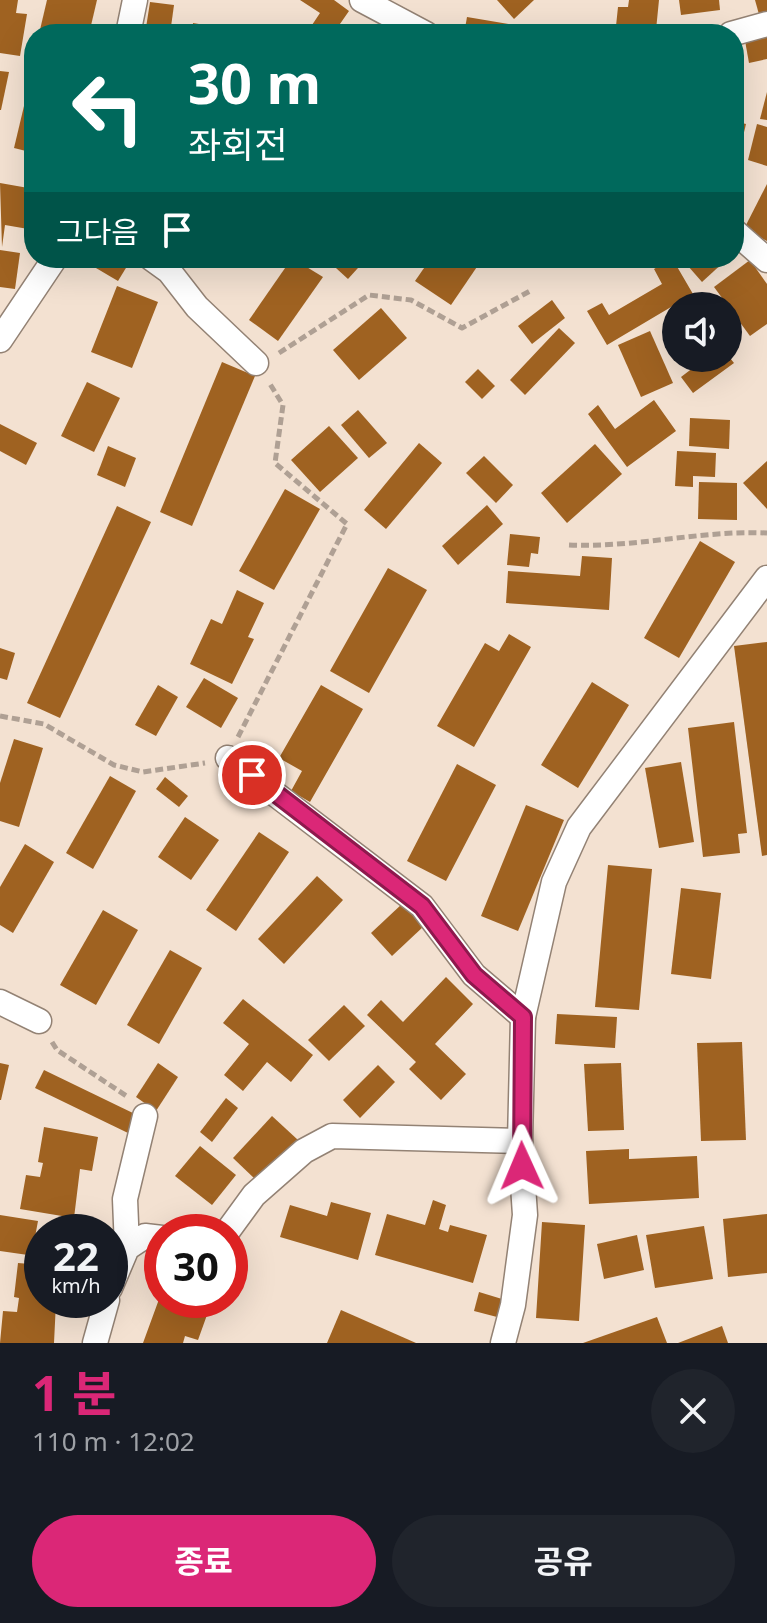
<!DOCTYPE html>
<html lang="ko">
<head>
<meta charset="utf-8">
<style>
  :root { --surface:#171b24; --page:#20242c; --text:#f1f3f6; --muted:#9ea1a6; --accent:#db2777 }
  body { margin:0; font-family:"Noto Sans","Noto Sans KR",sans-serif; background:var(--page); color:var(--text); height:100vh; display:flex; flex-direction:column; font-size:30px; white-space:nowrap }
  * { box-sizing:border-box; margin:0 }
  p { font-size:26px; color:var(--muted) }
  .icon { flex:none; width:44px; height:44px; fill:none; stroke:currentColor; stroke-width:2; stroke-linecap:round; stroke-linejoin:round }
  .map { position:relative; height:1343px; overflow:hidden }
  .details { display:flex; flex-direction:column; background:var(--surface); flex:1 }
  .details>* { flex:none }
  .guide { position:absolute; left:24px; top:24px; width:720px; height:244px; border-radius:32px; box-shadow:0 8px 32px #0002; background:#00695c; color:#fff; overflow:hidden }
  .buttons { position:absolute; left:662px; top:292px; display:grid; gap:16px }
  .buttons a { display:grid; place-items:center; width:80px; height:80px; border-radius:50%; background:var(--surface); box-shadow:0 8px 32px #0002; font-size:40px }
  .speed { position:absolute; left:24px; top:1214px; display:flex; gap:16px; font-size:40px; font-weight:700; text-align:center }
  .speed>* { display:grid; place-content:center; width:104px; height:104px; border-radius:50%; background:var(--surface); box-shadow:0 8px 32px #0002; line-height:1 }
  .speed small { font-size:20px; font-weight:400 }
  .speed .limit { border:12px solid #d22; background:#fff; color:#111 }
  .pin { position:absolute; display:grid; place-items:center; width:68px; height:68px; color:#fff; margin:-34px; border:4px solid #fff; border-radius:50%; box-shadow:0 2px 8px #0007 }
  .me { position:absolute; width:88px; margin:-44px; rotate:359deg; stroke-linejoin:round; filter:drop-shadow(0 0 6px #0008) }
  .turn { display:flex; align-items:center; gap:28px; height:168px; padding:0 32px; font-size:36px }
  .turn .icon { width:104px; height:104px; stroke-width:2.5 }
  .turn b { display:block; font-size:56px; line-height:68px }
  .then { display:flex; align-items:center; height:76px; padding:0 32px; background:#0003; gap:16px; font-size:30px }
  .round { display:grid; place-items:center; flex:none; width:84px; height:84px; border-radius:42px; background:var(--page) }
  .headline { display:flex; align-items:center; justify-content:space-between; height:136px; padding:0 32px }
  h1 { font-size:48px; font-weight:700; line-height:60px; color:var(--accent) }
  .primary-button { display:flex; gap:16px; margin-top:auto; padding:16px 32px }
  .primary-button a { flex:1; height:92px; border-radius:48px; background:var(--accent); color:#fff; font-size:32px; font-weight:700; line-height:92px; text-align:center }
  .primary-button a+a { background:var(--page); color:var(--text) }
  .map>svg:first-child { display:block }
  .building { fill:#9f6221 }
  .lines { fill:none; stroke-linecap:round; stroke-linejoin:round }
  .street-casing { stroke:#938274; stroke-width:27 }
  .path { stroke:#afa094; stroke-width:5; stroke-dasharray:8 4; stroke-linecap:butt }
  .street { stroke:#fff; stroke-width:24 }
  .route-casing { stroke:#8e194d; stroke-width:20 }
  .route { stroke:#db2777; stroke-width:14 }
</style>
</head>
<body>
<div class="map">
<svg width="767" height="1343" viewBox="0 0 767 1343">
  <rect width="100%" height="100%" fill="#f3e1d1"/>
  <g class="building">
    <path d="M0,0h18l-2,13 11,1 -7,42 -20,-3z"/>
    <path d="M47,0h50l-8,34h-50z"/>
    <path d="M300,0h34l15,11 -16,23h-27l14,-21z"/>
    <path d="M497,0h37l-20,19z"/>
    <path d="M629,0h30l-3,30 -40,-4 2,-19h10z"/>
    <path d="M679,0h40l1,10 -39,5z"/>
    <path d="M755,0h12v16l-7,2z"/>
    <path d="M150,2l24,3 -4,29h-25z"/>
    <path d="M467,17l65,11 -1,6h-67z"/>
    <path d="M193,23l41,7 -1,4h-41z"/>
    <path d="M767,30v29l-18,4 -5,-28z"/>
    <path d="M34,64v89l-20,-5z"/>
    <path d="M0,71l9,1 -8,38h-1z"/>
    <path d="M767,92v28l-7,-1z"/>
    <path d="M734,121l12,3 -11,46h-1z"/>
    <path d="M757,124l10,3v39l-19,-6z"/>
    <path d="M0,183l34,6v41l-29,-5 -3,22z"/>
    <path d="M767,184v57l-23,-12z"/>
    <path d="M0,250l20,3 -5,36 -15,-2z"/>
    <path d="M79,258h53l-14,23z"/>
    <path d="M292,258l31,19 -45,64 -29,-21z"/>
    <path d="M325,258h42l-19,21z"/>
    <path d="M431,258h52l-32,47 -36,-24z"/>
    <path d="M672,258l21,36 -86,51 -20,-34 15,-8 7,12 53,-31 -8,-15z"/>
    <path d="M681,258h44l1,2 -24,22z"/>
    <path d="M750,260l17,24v40l-17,12 -36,-49z"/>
    <path d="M117,286l41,16 -26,66 -41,-16z"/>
    <path d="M552,300l13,18 -33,26 -14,-18z"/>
    <path d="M381,308l26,30 -48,42 -26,-30z"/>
    <path d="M559,328l16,15 -50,52 -15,-15z"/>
    <path d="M650,331l23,52 -32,14 -23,-52z"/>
    <path d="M699,358h31l4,5 -41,30 -12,-16 21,-16z"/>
    <path d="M222,362l33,14 -63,150 -32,-14z"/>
    <path d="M478,369l17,17 -13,13 -17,-17z"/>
    <path d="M87,382l33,16 -26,54 -33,-16z"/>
    <path d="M654,400l22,31 -49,36 -39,-53 10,-9 17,24z"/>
    <path d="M358,410l29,33 -18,15 -28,-33z"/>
    <path d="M690,418l40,2 -1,29 -40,-3z"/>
    <path d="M0,424l37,19 -11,22 -26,-14z"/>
    <path d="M329,426l29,32 -38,34 -29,-32z"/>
    <path d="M419,443l23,20 -56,66 -22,-19z"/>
    <path d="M595,444l27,30 -55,49 -26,-30z"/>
    <path d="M108,446l28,12 -11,29 -28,-12z"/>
    <path d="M677,451l39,2 -1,24 -22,-1v11l-18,-1z"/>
    <path d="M484,456l29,29 -17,18 -30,-30z"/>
    <path d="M767,461v48l-24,-26z"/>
    <path d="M699,482l38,1v37l-39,-1z"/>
    <path d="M285,489l35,20 -46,81 -35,-19z"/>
    <path d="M487,505l16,19 -45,41 -16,-19z"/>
    <path d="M117,506l34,16 -91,196 -33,-15z"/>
    <path d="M510,534l30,3 -2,17 -7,-1 -2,14 -22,-2z"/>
    <path d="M700,541l35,21 -56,96 -35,-20z"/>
    <path d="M582,556l30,2 -3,52 -103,-7 2,-32 72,5z"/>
    <path d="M388,568l39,22 -58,103 -39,-22z"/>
    <path d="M237,590l27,13 -16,34 6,2 -22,45 -42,-20 21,-45 11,5z"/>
    <path d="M509,634l22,13 -57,100 -37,-21 48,-83 14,8z"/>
    <path d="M767,642v213l-5,1 -28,-210z"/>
    <path d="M0,648l15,5 -8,27 -7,-2z"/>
    <path d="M204,678l34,20 -17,30 -35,-21z"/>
    <path d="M592,682l37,23 -51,83 -37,-23z"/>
    <path d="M158,685l20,12 -22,39 -21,-11z"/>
    <path d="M321,685l42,24 -53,93 -19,-11 11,-20 -23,-13z"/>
    <path d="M734,722l13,111 -9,1 2,19 -37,4 -15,-129z"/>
    <path d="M14,739l29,9 -24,79 -19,-6v-38z"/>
    <path d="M681,762l13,80 -35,6 -14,-80z"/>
    <path d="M457,764l39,21 -50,96 -39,-20z"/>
    <path d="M110,776l26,15 -43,78 -27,-16z"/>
    <path d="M165,777l23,19 -9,11 -23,-18z"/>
    <path d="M526,805l38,15 -46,111 -37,-15z"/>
    <path d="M185,817l34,23 -28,40 -33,-23z"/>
    <path d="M259,832l30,20 -53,79 -30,-21z"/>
    <path d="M25,844l29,18 -41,71 -13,-8v-38z"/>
    <path d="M608,865l44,4 -13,141 -44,-3z"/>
    <path d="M317,876l26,24 -59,64 -26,-25z"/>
    <path d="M681,888l40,5 -10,86 -40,-5z"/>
    <path d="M403,903l21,23 -32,30 -21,-23z"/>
    <path d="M103,910l35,20 -42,75 -36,-20z"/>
    <path d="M170,950l32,18 -43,76 -32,-19z"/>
    <path d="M446,977l27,27 -38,40 31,30 -25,26 -32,-31 7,-7 -49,-47 14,-15 22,22z"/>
    <path d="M243,999l70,56 -22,27 -24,-20 -24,29 -19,-16 25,-31 -26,-21z"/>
    <path d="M344,1005l21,21 -36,35 -21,-21z"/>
    <path d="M557,1014l60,3 -2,31 -60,-4z"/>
    <path d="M742,1042l4,98 -45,1 -4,-98z"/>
    <path d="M0,1063l9,2 -8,35h-1z"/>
    <path d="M158,1063l20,14 -22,34 -20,-14z"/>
    <path d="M621,1063l3,67 -36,1 -4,-67z"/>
    <path d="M378,1065l17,17 -35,36 -17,-18z"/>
    <path d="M44,1070l93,45 -9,18 -93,-45z"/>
    <path d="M226,1098l12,10 -26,34 -12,-10z"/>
    <path d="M272,1116l26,24 -40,42 -25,-24z"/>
    <path d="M44,1127l54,10 -6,34 -12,-2 -6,49 -54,-9 6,-34 14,2 3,-14 -5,-1z"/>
    <path d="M200,1146l36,29 -24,30 -37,-29z"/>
    <path d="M629,1149v10l68,-3 2,42 -110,6 -3,-53z"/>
    <path d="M433,1200l13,5 -7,24 9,3 2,-7 37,10 -14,48 -98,-28 12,-41 38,11z"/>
    <path d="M331,1202l40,11 -13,47 -78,-23 10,-32 37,11z"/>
    <path d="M767,1214v59l-39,4 -5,-58z"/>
    <path d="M0,1215l38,6 -3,16 7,2v18l-42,-6z"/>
    <path d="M542,1222l43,3 -6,96 -43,-3z"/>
    <path d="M704,1226l9,53 -58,9 -9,-53z"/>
    <path d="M637,1235l7,35 -40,9 -7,-35z"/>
    <path d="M18,1263l24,2v35h27l-1,4 -12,-2 -2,41h-54l3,-32 14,1 2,-14 -5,-1z"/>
    <path d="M162,1291v9l50,1 -14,39 -13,-4 -2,7h-40z"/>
    <path d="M479,1292l23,7 -5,18 -23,-6z"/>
    <path d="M341,1310l75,33h-89z"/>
    <path d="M657,1317l10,26h-84z"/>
    <path d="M722,1326l6,17h-50z"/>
  </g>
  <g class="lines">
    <g class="street-casing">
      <g id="street">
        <path d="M362,0l64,34"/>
        <path d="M128,34l7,-34"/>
        <path d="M731,34l36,-10"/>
        <path d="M734,231l33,29"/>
        <path d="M151,258l18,13 28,36 59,56"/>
        <path d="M0,340l55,-82"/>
        <path d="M228,758l194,148 52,69 49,42"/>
        <path d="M0,1002l39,19"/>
        <path d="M227,1232l27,-37 50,-44 28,-15 188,5"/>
        <path d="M127,1248l-2,-49 20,-83"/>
        <path d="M110,1288l17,-40 18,-12 17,2"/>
        <path d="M95,1343l12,-43"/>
        <path d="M503,1343l10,-38 12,-90 -5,-74 3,-124 31,-135 25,-55 188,-249"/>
      </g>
    </g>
    <g class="path">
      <path d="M279,353l90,-58 42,5 51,28 68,-37"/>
      <path d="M569,545c67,3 131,-15 198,-12"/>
      <path d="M0,716l44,8 70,41 29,7 62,-9"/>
      <path d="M238,737l109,-213 -72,-61 8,-58 -13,-21"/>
      <path d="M52,1042l5,8 71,47"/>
    </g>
    <use href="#street" class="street"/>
  </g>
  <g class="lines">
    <g class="route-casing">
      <path id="route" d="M252,775l170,131 52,69 49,42 -1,149"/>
    </g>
    <use href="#route" class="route"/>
  </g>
</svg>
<div class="buttons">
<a><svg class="icon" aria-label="sound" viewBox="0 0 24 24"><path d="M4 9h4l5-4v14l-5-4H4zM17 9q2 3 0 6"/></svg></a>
</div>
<div class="speed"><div>22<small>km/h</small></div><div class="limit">30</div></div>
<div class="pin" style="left:252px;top:775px;background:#d93025"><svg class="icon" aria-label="arrive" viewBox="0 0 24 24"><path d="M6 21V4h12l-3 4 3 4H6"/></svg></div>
<svg class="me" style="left:522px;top:1166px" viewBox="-20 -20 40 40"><path d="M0-17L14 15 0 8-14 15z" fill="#db2777" stroke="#fff" stroke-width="4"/></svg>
<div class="guide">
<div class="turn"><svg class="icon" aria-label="left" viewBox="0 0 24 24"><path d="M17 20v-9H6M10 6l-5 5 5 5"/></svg><div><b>30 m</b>좌회전</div></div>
<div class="then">그다음<svg class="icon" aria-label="arrive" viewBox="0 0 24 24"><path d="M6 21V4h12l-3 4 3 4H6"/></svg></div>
</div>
</div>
<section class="details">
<div class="headline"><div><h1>1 분</h1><p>110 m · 12:02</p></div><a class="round"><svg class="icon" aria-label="close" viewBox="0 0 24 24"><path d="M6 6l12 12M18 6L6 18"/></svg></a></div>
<div class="primary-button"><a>종료</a><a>공유</a></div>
</section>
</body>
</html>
